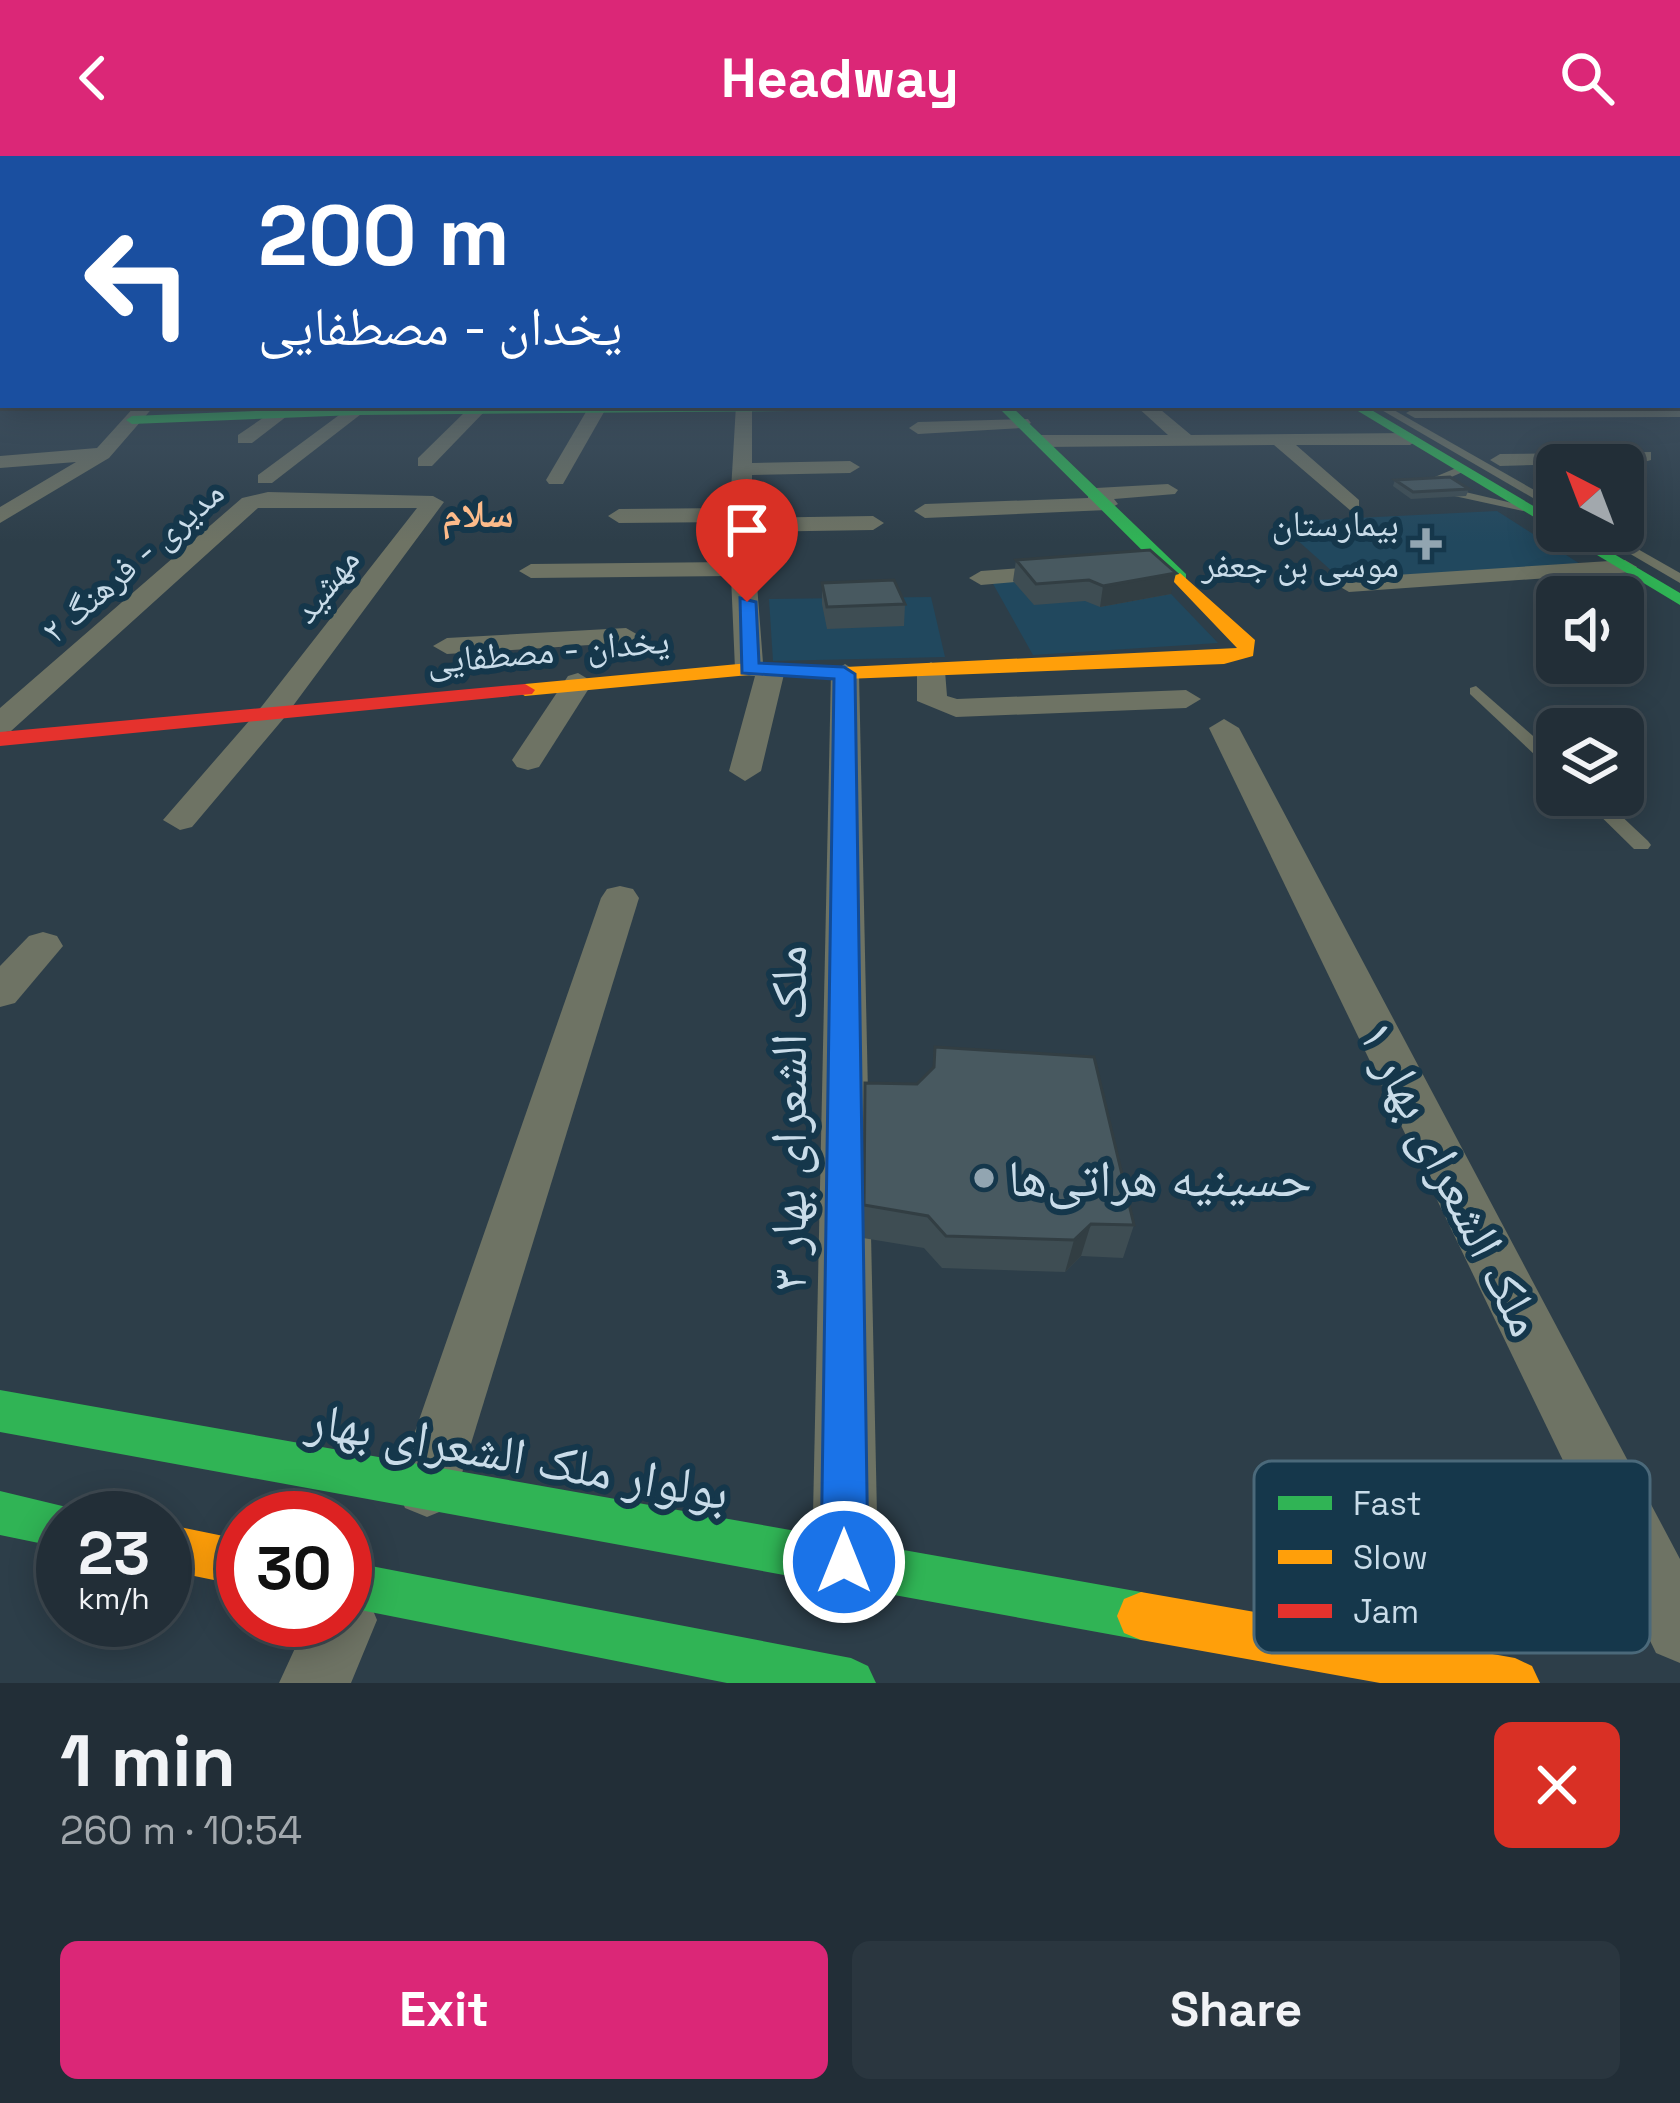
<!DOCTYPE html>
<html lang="en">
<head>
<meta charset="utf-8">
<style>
  :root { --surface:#222e37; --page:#2a363f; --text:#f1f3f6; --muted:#a2a8ad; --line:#3f4a52; --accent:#db2777 }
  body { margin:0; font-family:"Space Grotesk","Noto Naskh Arabic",sans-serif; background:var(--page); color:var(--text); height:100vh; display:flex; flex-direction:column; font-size:45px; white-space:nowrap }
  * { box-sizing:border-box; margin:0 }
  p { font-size:39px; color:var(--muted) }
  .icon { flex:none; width:66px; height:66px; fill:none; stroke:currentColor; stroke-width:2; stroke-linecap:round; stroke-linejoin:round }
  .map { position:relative; height:1527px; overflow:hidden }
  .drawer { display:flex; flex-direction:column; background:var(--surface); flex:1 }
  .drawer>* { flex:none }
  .guide { position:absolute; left:0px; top:0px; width:1680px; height:252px; box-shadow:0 6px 30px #0003,0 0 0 3px var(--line); background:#1a4fa0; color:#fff; overflow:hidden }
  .needle { width:78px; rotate:318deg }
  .fabs { position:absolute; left:1536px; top:288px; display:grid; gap:24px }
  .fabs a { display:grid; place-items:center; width:108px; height:108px; border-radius:18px; background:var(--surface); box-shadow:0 6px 30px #0003,0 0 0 3px var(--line); font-size:60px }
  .speed { position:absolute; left:36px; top:1335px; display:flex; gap:24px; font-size:60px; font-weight:700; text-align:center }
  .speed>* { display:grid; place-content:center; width:156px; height:156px; border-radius:50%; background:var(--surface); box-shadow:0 6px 30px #0003,0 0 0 3px var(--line); line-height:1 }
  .speed small { font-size:30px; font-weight:400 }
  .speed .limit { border:18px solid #d22; background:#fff; color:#111 }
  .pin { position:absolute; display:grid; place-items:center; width:102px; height:102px; color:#fff; margin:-123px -51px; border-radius:50% 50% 50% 0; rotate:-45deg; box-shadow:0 0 12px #0007 }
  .pin .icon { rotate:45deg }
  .me { position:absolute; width:132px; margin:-66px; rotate:0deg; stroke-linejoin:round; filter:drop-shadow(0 0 9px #0008) }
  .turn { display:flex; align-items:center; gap:42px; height:252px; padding:0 60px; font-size:54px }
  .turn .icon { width:156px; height:156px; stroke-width:2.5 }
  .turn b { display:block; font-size:84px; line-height:102px }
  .round { display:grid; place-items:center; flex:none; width:126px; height:126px; border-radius:18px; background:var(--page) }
  .overview { display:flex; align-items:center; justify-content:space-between; height:204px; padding:0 60px }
  h1 { font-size:72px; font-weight:700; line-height:90px }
  .primary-button { display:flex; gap:24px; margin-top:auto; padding:24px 60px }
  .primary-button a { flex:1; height:138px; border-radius:18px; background:var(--accent); color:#fff; font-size:48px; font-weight:700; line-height:138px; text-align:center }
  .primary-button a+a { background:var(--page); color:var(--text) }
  header { display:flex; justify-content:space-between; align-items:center; height:156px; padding:0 60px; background:var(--accent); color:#fff; font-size:54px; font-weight:700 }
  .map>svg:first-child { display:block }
  .built { fill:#21485e }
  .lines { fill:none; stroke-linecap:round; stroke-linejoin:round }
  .lane { fill:#6e7364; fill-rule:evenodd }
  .street { fill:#6e7364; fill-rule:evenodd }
  .fast { fill:#30b455; fill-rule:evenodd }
  .slow { fill:#ff9f0a; fill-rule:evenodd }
  .jam { fill:#e5322d; fill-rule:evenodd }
  .wall { fill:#3e4d53 }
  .shaded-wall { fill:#323e43 }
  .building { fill:#485960; stroke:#323e43; stroke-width:3 }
  .route { fill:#1a73e8; stroke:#114b97; stroke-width:3 }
  .poi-dot { fill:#92a5b1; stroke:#15374b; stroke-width:4.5 }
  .labels { text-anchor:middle; stroke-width:12; stroke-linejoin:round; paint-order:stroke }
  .far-poi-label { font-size:36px; fill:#c9dce9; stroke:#15374b; text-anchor:end }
  .far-street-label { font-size:36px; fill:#c9dce9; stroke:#15374b }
  .far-neighbourhood-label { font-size:39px; font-weight:bold; fill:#fdbb8a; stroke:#15374b }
  .near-street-label { font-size:51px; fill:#c9dce9; stroke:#15374b }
  .near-poi-label { font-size:51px; fill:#c9dce9; stroke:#15374b; text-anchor:start }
  .key { fill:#15374b; stroke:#4b697a; stroke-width:3 }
  .key-label { font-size:33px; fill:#c9dce9 }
</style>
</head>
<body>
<header><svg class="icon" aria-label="back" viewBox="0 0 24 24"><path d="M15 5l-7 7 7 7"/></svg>Headway<svg class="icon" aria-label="search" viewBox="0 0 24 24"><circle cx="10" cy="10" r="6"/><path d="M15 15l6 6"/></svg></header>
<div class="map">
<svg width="1680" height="1527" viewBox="0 0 1680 1527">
  <rect width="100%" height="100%" fill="#2d3e49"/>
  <g class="built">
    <path d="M1497,355l88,56 -242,14 -66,-59z"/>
    <path d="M1148,414l70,73 -185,12 -41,-73z"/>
    <path d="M931,441l14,60 -172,4 -4,-62z"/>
  </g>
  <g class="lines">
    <g class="lane">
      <path d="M1373,249h12l172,98v9z"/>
      <path d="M1461,310l4,5 -25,11 4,5 85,20 -6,4 -87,-19 -6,-13z"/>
      <path d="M1591,375h15l74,42v10z"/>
      <path d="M1476,530l81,71v14l-6,-1 -81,-76v-6z"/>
      <path d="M1579,639h20l49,46 3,4 -3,4h-14z"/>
    </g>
    <g class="street">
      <path d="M3,222v11l-3,1v-11z"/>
      <path d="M136,249h19l-46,53 -109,65v-16l76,-45 -76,6v-12l97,-8z"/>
      <path d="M590,249h18l-45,79h-14l-3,-4z"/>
      <path d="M736,249l16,3v55l98,-2 10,6 -10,6 -98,2v43l121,-2 11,7 -11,7 -120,2 10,131 18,1 4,6 -24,101 -16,10 -16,-10 26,-95 -16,-1 -4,-6 -4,-93 -200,2 -12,-7 12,-7 200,-2 -1,-40 -111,1 -11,-7 11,-7 111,-1z"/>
      <path d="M1135,249h20l36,30 219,-2 9,6 -9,6h-114l63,55v10l-8,1 -77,-66 -233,2 -9,-6 9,-6h127z"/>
      <path d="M471,250l15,4 -54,56h-14v-8z"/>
      <path d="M350,251l15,4 -93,72h-14v-8z"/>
      <path d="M1680,251v10l-265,1 -9,-5 9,-5z"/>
      <path d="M276,253l15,4 -39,30h-14v-8z"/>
      <path d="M1028,263l3,4 -9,5 -104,6 -9,-6 9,-6z"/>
      <path d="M1651,296v8l-7,2 -144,4 -10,-6 10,-6z"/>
      <path d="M1168,328l10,6 -3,4 -61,5 4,5 -11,6 -182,8 -11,-7 11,-7 163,-6 1,-8 7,-2z"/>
      <path d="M268,336l165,4 11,6 -160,216 -92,109 -12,3 -17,-10 99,-114 155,-198h-159l-247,223 -11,2v-25l242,-210z"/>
      <path d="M1625,404l12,7 -3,5 -285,20 -12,-7 12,-7z"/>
      <path d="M1065,409l12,7 -3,5 -93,8 -12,-7 12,-7z"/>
      <path d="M626,472l14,8 -4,6 -189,12 -14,-8 14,-8z"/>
      <path d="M931,506l14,9 2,25 10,3 229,-9 15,9 -15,9 -230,9 -39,-16v-30z"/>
      <path d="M845,508l14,9 19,889 -10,23 -23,10 -23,-10 -10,-23 19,-889z"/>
      <path d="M578,517l15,9 -54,85 -11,3 -11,-3 -5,-7 56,-84z"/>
      <path d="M1224,563l15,9 441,831v104l-24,-10 -447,-925z"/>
      <path d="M620,730l13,3 6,9 -181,588 -9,22 -22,9 -22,-9 -9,-22 205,-588 6,-9z"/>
      <path d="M43,776l14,4 6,10 -48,57 -15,4v-41l29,-30z"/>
      <path d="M345,1431l22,9 10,24 -26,63h-72l29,-63h37z"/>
    </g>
    <g class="fast">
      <rect x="1677" y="190" width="3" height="6"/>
      <rect x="0" y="206" width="3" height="6"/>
      <path d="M1010,249l176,169v8h-12l-174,-173 -644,6 -224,9 -6,-4 6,-4 224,-9z"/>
      <path d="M1348,249h15l194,115v11h18l105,62v12z"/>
      <path d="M0,1234l1141,202 17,7 7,17 -7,17 -17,7 -1141,-208z"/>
      <path d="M0,1335l79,19 3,8h-19v30l-63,-13z"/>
      <path d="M345,1405l506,97 17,8 8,17h-149l-382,-76z"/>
    </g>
    <g class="slow">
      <path d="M1180,417l75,67 -2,16 -29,8 -379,15 -96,-4 -224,21 -10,-6 10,-6 224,-21 96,4 392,-19 -63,-66 -3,-4z"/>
      <path d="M165,1368l78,16v46l-78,-16z"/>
      <path d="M1141,1436l374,66 17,8 8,17h-160l-239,-43 -17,-7 -7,-17 7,-17z"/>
    </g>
    <path class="jam" d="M525,528l10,6 -3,4 -532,52v-14z"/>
  </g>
  <g class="wall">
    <path d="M1395,324l74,9 -3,7 -55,3 -18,-13z"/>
    <path d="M1016,404l155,34 -71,13 -15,-6 -51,4 -21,-24z"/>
    <path d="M822,427l83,21 -1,22 -77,3 -5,-25z"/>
    <path d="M865,927l269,142 -11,33 -42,-2 -16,16 -123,-4 -18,-20 -61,-10z"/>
  </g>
  <g class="shaded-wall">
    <path d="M1176,417l-5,21 -71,13 3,-21z"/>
    <path d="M1091,1068l-10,32 -16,16 9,-32z"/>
  </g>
  <g class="building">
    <path d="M1450,321l19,12 -56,3 -18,-12z"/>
    <path d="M1150,394l26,23 -73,13 -14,-6 -53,4 -20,-24z"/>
    <path d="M894,424l11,24 -78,3 -5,-24z"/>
    <path d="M935,891l159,10 40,168 -43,-1 -17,16 -128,-4 -18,-20 -64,-11 1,-122 52,1 17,-17z"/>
  </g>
  <linearGradient id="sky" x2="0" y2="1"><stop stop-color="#192228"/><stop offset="0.45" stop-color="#46586a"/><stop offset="1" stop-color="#46586a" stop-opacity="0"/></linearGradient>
  <rect width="1680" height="386" fill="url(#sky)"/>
  <path class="route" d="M740,442l16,4 3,61 85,4 11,7 13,888 -7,16 -17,7 -16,-7 -7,-16 13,-883 -92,-6z"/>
  <g class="poi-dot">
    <path d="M1420 370h12v12h12v12h-12v12h-12v-12h-12v-12h12z"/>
    <circle cx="984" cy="1022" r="12"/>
  </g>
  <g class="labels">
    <g class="far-poi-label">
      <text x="1399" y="380">بیمارستان<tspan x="1399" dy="41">موسی بن جعفر</tspan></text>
    </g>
    <g class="far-street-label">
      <text transform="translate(132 405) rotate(-41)" y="13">مدیری - فرهنگ ۲</text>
      <text transform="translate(325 429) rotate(-52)" y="13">مهشید</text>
      <text transform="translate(548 494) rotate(-5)" y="13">یخدان - مصطفایی</text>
    </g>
    <g class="far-neighbourhood-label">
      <text x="478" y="371">سلام</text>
    </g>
    <g class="near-street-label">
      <text transform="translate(788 962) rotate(-90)" y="18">ملک الشعرای بهار ۳</text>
      <text transform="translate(1452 1022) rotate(63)" y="18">ملک الشعرای بهار ۱</text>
      <text transform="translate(518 1299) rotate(10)" y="18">بولوار ملک الشعرای بهار</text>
    </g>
    <g class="near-poi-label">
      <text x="1008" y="1040">حسینیه هراتی‌ها</text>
    </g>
  </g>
  <rect x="1254" y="1305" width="396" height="192" rx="18" class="key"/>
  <rect x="1278" y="1340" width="54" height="14" fill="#30b455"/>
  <rect x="1278" y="1394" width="54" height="14" fill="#ff9f0a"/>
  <rect x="1278" y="1448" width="54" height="14" fill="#e5322d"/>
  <g class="key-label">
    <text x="1353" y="1359">Fast</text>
    <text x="1353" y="1413">Slow</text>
    <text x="1353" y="1467">Jam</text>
  </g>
</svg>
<div class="fabs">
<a><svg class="needle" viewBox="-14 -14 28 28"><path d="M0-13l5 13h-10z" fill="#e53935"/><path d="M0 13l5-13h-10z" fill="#a2a8ad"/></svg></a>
<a><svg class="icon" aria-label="sound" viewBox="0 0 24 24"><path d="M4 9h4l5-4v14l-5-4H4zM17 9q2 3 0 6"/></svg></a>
<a><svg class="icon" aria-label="layers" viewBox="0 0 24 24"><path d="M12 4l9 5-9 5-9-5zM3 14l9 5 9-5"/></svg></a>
</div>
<div class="speed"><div>23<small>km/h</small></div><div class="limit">30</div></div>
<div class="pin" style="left:747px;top:446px;background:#d93025"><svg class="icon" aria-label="arrive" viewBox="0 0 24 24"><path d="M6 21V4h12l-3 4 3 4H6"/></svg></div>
<svg class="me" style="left:844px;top:1406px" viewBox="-20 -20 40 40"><circle r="17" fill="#1a73e8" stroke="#fff" stroke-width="3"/><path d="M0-11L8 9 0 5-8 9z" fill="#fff"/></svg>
<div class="guide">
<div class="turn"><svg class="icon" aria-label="left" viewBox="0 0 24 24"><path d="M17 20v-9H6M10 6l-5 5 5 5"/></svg><div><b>200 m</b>یخدان - مصطفایی</div></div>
</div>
</div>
<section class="drawer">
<div class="overview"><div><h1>1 min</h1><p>260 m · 10:54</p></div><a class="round" style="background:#d93025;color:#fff"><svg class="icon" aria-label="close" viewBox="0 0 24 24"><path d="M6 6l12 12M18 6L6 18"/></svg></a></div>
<div class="primary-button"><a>Exit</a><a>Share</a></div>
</section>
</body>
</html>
